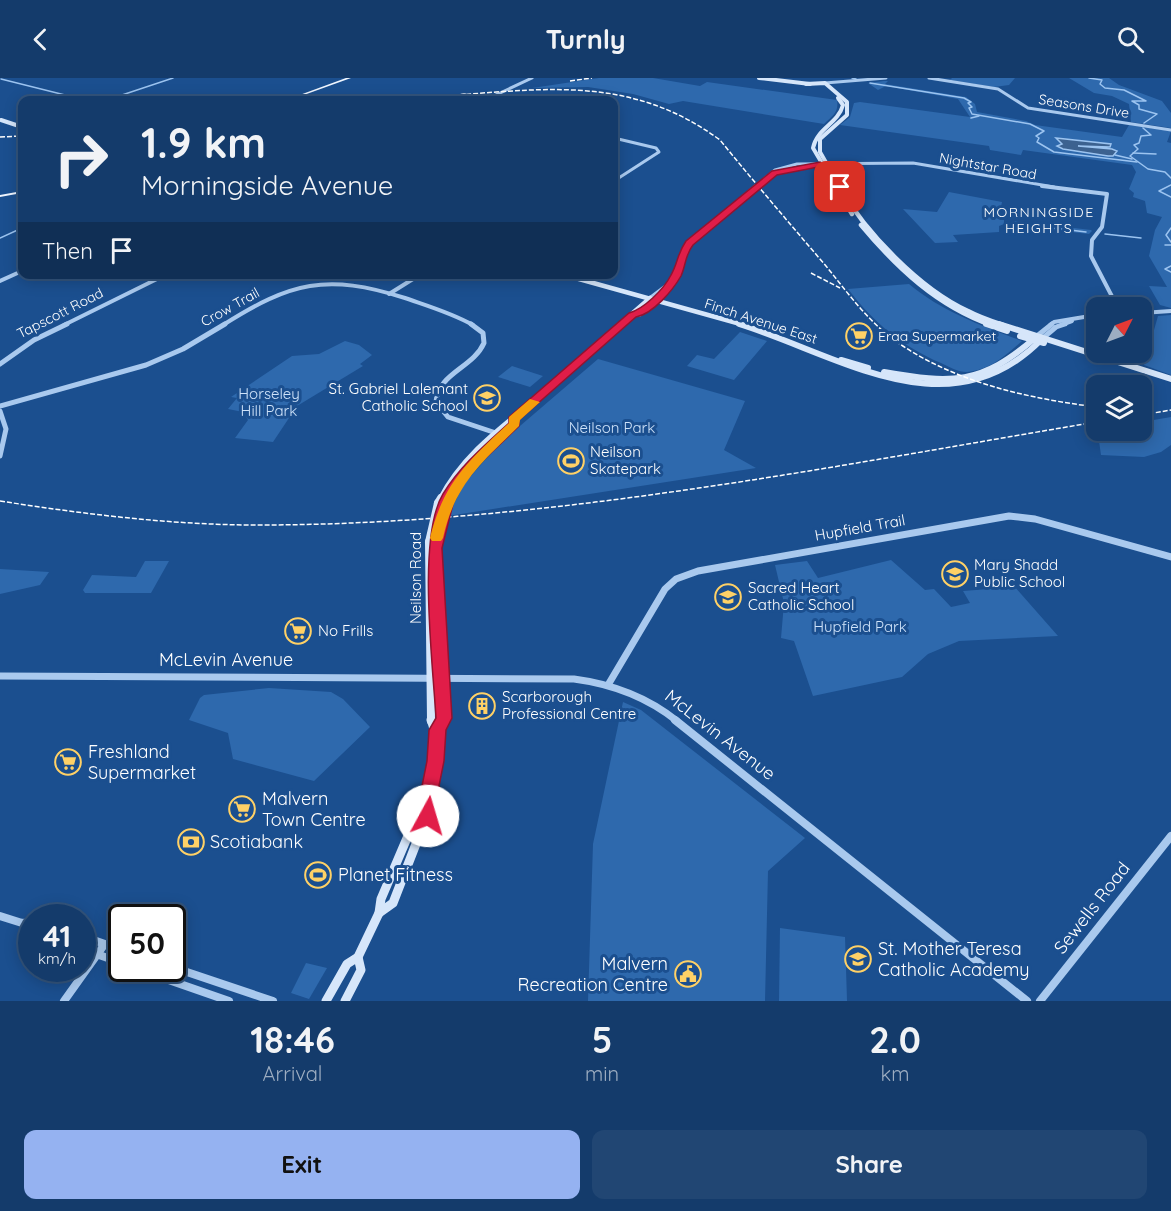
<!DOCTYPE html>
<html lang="en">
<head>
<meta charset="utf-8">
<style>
  :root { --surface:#143b6b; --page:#214673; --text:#f1f3f6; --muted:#9dadc1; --line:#33557e; --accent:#95b2f1 }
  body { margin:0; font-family:Quicksand,sans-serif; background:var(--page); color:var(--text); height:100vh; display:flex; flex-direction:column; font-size:22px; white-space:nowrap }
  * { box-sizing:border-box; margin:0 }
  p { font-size:20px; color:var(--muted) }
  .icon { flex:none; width:33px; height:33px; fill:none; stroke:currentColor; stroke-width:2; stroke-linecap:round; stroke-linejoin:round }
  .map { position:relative; height:923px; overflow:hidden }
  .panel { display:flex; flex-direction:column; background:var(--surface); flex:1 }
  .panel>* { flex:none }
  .banner { position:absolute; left:18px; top:18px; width:600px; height:183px; border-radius:12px; box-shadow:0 3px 15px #0003,0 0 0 2px var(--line); background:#143b6b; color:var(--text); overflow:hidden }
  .needle { width:39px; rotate:48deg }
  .controls { position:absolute; left:1086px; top:219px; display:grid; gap:12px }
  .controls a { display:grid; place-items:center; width:66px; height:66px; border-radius:12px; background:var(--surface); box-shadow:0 3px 15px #0003,0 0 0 2px var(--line); font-size:30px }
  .speed { position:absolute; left:18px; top:826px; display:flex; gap:12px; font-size:30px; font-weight:700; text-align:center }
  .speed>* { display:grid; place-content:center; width:78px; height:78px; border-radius:50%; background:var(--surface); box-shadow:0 3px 15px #0003,0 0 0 2px var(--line); line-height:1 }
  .speed small { font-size:15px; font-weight:400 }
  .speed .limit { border:3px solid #111; border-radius:9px; background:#fff; color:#111 }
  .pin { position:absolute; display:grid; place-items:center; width:51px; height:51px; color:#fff; margin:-26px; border-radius:12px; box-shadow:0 3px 9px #0006 }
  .me { position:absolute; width:66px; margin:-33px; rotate:6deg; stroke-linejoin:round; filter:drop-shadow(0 0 4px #0008) }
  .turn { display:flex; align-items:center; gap:21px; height:126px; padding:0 24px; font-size:27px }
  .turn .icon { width:78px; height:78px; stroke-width:2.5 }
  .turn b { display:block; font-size:42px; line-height:51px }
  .then { display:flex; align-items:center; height:57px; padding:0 24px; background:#0003; gap:12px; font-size:22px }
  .eta { display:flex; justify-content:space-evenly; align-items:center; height:102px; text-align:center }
  .eta b { font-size:36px; font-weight:700; line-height:42px }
  .primary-button { display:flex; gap:12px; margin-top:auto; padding:12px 24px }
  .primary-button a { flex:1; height:69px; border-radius:12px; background:var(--accent); color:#111; font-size:24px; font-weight:700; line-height:69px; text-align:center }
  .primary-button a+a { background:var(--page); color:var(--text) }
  header { display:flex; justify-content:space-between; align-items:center; height:78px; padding:0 24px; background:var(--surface); font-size:27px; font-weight:700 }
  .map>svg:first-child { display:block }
  .green { fill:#2e69ad }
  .water { fill:#3c6290; stroke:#9cc4f0; stroke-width:1.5 }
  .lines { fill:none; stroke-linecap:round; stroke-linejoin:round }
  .stream { stroke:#9cc4f0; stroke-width:1.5 }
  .tertiary-far4 { stroke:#a9c9ee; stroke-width:3 }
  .tertiary-far3 { stroke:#a9c9ee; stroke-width:4 }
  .tertiary-far2 { stroke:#a9c9ee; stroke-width:5 }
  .tertiary-far1 { stroke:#a9c9ee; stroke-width:7 }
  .tertiary { stroke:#a9c9ee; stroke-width:8 }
  .secondary-far4 { stroke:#d6e6fa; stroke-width:4 }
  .secondary-far3 { stroke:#d6e6fa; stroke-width:4.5 }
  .secondary-far2 { stroke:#d6e6fa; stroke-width:6 }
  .secondary-far1 { stroke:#d6e6fa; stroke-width:8 }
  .secondary { stroke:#d6e6fa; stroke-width:9 }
  .primary { fill:#f0f6ff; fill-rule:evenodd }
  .rail { stroke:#fff; stroke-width:1.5; stroke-dasharray:5 2; stroke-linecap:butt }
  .secondary-bridge { stroke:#d6e6fa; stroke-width:8 }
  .route { fill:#e11d48; stroke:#92132f; stroke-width:1.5 }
  .slow { fill:#f59e0b }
  .labels { text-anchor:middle; stroke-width:6; stroke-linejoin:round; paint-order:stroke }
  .far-street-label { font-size:14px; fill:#fff; stroke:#1b4f8f }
  .far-neighbourhood-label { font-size:14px; letter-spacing:1.5px; fill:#fff; stroke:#1b4f8f }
  .far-poi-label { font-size:14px; fill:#fff; stroke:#1b4f8f; text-anchor:start }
  .poi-label { font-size:15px; fill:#fff; stroke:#1b4f8f; text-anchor:start }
  .park-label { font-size:15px; fill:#cfe3fa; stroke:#1b4f8f }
  .street-label { font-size:15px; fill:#fff; stroke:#1b4f8f }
  .near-street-label { font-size:18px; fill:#fff; stroke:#1b4f8f }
  .near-poi-label { font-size:18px; fill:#fff; stroke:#1b4f8f; text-anchor:start }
</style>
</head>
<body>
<header><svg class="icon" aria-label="back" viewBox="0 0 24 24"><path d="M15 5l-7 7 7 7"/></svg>Turnly<svg class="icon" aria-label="search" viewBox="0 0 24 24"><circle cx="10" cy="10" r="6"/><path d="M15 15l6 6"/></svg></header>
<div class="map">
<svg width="1171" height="923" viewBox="0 0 1171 923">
  <rect width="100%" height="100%" fill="#1b4f8f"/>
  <g class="green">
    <path d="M599,0h54l47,8 7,-4 130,18c2,13 -4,15 -13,24l-141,-23 -14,3 -36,-10 -45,-7 -56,1z"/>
    <path d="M952,0h63l-6,7 -15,2 -44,-7z"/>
    <path d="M1069,0h40l10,7 43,16 9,12v15l-40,-6 -2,-18 -17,-8 -18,-3z"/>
    <path d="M884,3h4l-3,3 81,13 9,7 2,8 49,9 9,4 87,12 7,-12 42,6 -4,11 4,1v165l-11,-3 -11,-19 18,1 -18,-31 6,-26 7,-13 -15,-4 -2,-12 -12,-4 1,-4 -5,-4 7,-17 -4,-7 -109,-15 -2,5 -31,-5 -1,-4 -149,-21 10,-8 4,-14 6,-1 110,15 -12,-18 -72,-13 -8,4 -10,-7z"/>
    <path d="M949,114l53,10 -3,15 5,3v4l-5,2v6l-46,3 5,7 -23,1 -32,-34 34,3z"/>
    <path d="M1013,143l78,9 1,1 -3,3 -73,-8 -6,-2z"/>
    <path d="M909,206c32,27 73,42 113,57 -17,15 -32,29 -55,31 -9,0 -18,-5 -26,-9 -38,-16 -68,-41 -93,-74z"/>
    <path d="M1171,237v60l-27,-10 14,-49z"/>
    <path d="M740,254l27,9 -33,39 -47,-14 10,-11 17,4z"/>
    <path d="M345,263l14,4 13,10 -12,9 3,2 -66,40 -24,36 -38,-4 13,-18 -5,-8 -15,-3 9,-11 -6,-1 61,-41 27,-2z"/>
    <path d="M598,281l147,42 -21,49 32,18 -308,48 16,-32 35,-40z"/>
    <path d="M512,288l31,10 -13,11 -32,-10z"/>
    <path d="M1171,339v28l-10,7 -17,5 -43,-2 -2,-14 6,-8 37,-3v-8z"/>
    <path d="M891,482l34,30 9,-1 17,18 19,-4 -7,-12 52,-4 43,49 -99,5 -31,13 -26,23 -89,19 -19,-55 -13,-3 3,-35 -9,-38 32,-4 11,17z"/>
    <path d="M145,483h24l-18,32h-66l-2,-3 9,-15 44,2z"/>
    <path d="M0,491l49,3 -9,13 -40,9z"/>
    <path d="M269,610l62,4 12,7 27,28 -56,54 -81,-22 -5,-26 -39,-13 11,-22 4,-3z"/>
    <path d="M623,624l18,8 164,128 -37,33 -3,130h-177l5,-157z"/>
    <path d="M780,850l65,9 2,64h-68z"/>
    <path d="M306,885l21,5 -18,31 -18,-6z"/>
  </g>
  <path class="water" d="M1056,60l55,6 -1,3 -32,-1 34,3 5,2 -4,5h-5l-45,-7 -6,-3 5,-2z"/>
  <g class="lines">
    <g class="stream">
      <path d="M852,0l4,1"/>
      <path d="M1089,0l13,2 -2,4 5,4 19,2 22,11h-14l7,4v4l18,5 -13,9"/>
      <path d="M1,1l84,21"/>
      <path d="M870,5l94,15 7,4 -3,1 4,4 -3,1 3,6 58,10 14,7 -8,5 3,2 -2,4 17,10 83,10"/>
      <path d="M119,18l54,-18"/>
      <path d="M971,40l8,-2"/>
      <path d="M1143,50l8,7 -10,1 -2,7 -5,2 4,4 -8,7 18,13 17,3 6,6"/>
      <path d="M1133,75l23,1"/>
      <path d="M1115,77l17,4"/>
      <path d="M1171,107l-12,6 12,6"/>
      <path d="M1013,145l73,9"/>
      <path d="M1171,150l-5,7 5,7"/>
      <path d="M1105,156l36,4"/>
      <path d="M0,160l22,-10"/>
      <path d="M1165,167h6"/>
      <path d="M1171,188l-6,3 6,3"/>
    </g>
    <g class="tertiary-far4">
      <path d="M929,0l69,11 30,19 143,22"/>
      <path d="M825,5l61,-5"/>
      <path d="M485,22l47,-22"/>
      <path d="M614,60l42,10 3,4 -45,29"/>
      <path d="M755,109l20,-17 22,-6 116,-1 141,24"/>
    </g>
    <g class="tertiary-far3">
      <path d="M1042,108l65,8 -5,33 -10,13 -1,16 27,52"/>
      <path d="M0,203l22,-10"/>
      <path d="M389,216l32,-20"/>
      <path d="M650,220l16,-12"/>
      <path d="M656,221l21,-25 5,-21 5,-8 69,-59"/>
      <path d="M1142,235l29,-2"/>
      <path d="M64,247l103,-51"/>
      <path d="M223,247c68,-43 103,-52 182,-27 23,8 47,15 68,27"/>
      <path d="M1050,247l4,-3 42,-7"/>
      <path d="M1061,247l11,-4"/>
    </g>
    <g class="tertiary-far2">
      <path d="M471,246l12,9 1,10c-11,25 -46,30 -48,59l12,15 51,17"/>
      <path d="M1037,258l15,-12"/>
      <path d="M1043,260l13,-11 9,-3"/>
      <path d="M0,286l34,-24 33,-16"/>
      <path d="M0,328l146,-41 37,-16 42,-25"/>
      <path d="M0,333l6,18 -6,27"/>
    </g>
    <g class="tertiary-far1">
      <path d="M0,598l574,3c38,5 73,18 103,42"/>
      <path d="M608,607l57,-96 11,-10 22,-8 311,-55 26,3 136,38"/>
    </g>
    <g class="tertiary">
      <path d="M675,642l352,281"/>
      <path d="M0,838l22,7 10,-1"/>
      <path d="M22,845l10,8"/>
      <path d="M82,858l40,14"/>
      <path d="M82,871l40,14"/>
      <path d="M172,889l101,34"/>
      <path d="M137,891l92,32"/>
      <path d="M64,923l40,-56"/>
      <path d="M1040,923l131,-165"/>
    </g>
    <g class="secondary-far4">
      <path d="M759,0l51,6"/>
      <path d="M806,6l19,-1 22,19v13l-27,24v13l20,35"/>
      <path d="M1,42l21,7"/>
      <path d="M836,109l-23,-39c4,-20 25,-24 30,-43l-5,-7"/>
    </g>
    <g class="secondary-far3">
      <path d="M835,108l17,28"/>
      <path d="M839,108c26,46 81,103 129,125 11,6 23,10 35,14"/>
      <path d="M861,147c36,43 76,81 130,100"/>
      <path d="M561,196l183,51"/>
      <path d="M633,237l7,-1 16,-15"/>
      <path d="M619,247l31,-27"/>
    </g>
    <g class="secondary-far2">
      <path d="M739,246c100,31 210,109 302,16"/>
      <path d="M986,246l21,7"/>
      <path d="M999,246l172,55"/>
      <path d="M1020,258l24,7"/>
      <path d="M841,282l27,8"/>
      <path d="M884,294c68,12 97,13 151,-34"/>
      <path d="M440,422c25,-49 69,-77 109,-111 25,-21 48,-44 72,-65"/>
      <path d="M448,422l22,-35 45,-41 -2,-5"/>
    </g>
    <g class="secondary-far1">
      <path d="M438,425l3,-5"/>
      <path d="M446,425l3,-5"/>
      <path d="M436,463l6,180"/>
      <path d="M429,464l2,179"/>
    </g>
    <g class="secondary">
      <path d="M437,652l6,-10"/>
      <path d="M379,835l14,-10 42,-108c-8,-26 7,-50 -4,-75"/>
      <path d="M326,923l21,-37 11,-7 21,-44 2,-14 32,-75 11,-34 7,-4"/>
      <path d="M345,923l16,-31 -3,-13"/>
    </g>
    <g class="primary">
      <path d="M346,0h5l-61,22h-4z"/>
      <path d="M22,113v2l-22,4v-2z"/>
    </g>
    <g class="rail">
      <path d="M570,3l22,-3"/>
      <path d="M459,17c97,-8 178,-16 261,45 35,43 70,84 106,126 21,26 41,54 68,74 59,42 132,58 202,67"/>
      <path d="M398,22l68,-6"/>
      <path d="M0,59l22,-1"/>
      <path d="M811,195l29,15"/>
      <path d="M1142,337l29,-5"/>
      <path d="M0,423c90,14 180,25 271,24 278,-2 552,-57 825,-103"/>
    </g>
    <g class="secondary-bridge">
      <path d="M436,463l10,-38"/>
      <path d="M429,464l9,-39"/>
    </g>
  </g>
  <path class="route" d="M820,84l17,22 6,1v3l-11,1 -14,-22 -41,8 -84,70c-8,10 -7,20 -12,31 -8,14 -28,38 -45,41l-117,103v6l-44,42 -20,28 -13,52 10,170 -6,12 -2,31 -5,25 4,9 -8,26 -7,2 -6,-2 -3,-5 7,-21 -4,-9 5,-25 2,-31 7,-12c-3,-53 -19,-181 7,-224 17,-28 42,-49 66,-71v-6l120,-104c15,-4 35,-24 42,-38 7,-12 6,-21 15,-34l86,-70z"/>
  <path class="slow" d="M530,321l10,3 -20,18 -1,6c-38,37 -64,58 -76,112l-2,3h-9l-2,-3c13,-55 39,-78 79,-115v-6z"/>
  <defs>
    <g id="supermarket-ring" transform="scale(1.35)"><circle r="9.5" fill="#1b4f8f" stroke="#ffd166" stroke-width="1.5"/><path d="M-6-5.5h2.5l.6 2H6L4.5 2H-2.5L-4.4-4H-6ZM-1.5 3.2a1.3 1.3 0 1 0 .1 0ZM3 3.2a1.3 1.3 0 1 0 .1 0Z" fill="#ffd166"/></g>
    <g id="school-ring" transform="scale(1.35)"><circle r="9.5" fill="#1b4f8f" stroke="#ffd166" stroke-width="1.5"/><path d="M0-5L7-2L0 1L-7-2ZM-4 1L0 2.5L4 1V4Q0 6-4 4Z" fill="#ffd166"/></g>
    <g id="stadium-ring" transform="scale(1.35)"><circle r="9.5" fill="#1b4f8f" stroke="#ffd166" stroke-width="1.5"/><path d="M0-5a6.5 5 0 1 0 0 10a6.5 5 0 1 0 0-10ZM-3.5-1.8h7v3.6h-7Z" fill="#ffd166"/></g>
    <g id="building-ring" transform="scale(1.35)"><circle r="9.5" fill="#1b4f8f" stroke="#ffd166" stroke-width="1.5"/><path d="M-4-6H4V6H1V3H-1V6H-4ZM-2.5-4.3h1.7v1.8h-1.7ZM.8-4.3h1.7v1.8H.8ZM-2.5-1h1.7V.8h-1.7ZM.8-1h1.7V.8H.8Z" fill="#ffd166"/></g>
    <g id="bank-ring" transform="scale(1.35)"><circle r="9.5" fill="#1b4f8f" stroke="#ffd166" stroke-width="1.5"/><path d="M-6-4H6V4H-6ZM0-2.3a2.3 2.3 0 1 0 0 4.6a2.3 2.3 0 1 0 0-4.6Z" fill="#ffd166"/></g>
    <g id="civic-ring" transform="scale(1.35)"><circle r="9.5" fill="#1b4f8f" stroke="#ffd166" stroke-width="1.5"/><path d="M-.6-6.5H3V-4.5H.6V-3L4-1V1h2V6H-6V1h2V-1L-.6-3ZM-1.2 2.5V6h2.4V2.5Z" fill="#ffd166"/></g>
  </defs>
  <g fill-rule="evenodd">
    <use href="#supermarket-ring" x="859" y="258"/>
    <use href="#school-ring" x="487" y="320"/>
    <use href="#stadium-ring" x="571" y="383"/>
    <use href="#school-ring" x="955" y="496"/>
    <use href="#school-ring" x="728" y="519"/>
    <use href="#supermarket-ring" x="298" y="553"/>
    <use href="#building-ring" x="482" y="628"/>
    <use href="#supermarket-ring" x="68" y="684"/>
    <use href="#supermarket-ring" x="242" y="731"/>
    <use href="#bank-ring" x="191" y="764"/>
    <use href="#stadium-ring" x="318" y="797"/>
    <use href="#school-ring" x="858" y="881"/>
    <use href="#civic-ring" x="688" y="896"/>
  </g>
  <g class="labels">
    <g class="far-street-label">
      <text transform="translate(1084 28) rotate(9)" y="5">Seasons Drive</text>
      <text transform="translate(988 88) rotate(10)" y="5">Nightstar Road</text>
      <text transform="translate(230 229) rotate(-29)" y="5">Crow Trail</text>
      <text transform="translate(60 235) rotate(-27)" y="5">Tapscott Road</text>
      <text transform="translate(761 243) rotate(18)" y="5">Finch Avenue East</text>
    </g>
    <g class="far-neighbourhood-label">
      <text x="1039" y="139">MORNINGSIDE<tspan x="1039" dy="16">HEIGHTS</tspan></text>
    </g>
    <g class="far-poi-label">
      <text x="878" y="263">Eraa Supermarket</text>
    </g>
    <g class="poi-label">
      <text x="468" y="316" text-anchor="end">St. Gabriel Lalemant<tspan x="468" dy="17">Catholic School</tspan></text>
      <text x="590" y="379">Neilson<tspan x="590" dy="17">Skatepark</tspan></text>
      <text x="974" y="492">Mary Shadd<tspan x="974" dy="17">Public School</tspan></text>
      <text x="748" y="515">Sacred Heart<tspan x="748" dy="17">Catholic School</tspan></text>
      <text x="318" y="558">No Frills</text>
      <text x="502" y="624">Scarborough<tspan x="502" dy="17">Professional Centre</tspan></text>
    </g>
    <g class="park-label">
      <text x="269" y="321">Horseley<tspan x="269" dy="17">Hill Park</tspan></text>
      <text x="612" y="355">Neilson Park</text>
      <text x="860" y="554">Hupfield Park</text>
    </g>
    <g class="street-label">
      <text transform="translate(860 450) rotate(-10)" y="5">Hupfield Trail</text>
      <text transform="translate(416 500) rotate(-90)" y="5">Neilson Road</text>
    </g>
    <g class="near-street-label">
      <text x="226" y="588">McLevin Avenue</text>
      <text transform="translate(720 657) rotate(38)" y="6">McLevin Avenue</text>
      <text transform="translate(1092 830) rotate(-52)" y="6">Sewells Road</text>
    </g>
    <g class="near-poi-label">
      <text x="88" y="680">Freshland<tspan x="88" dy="21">Supermarket</tspan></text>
      <text x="262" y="727">Malvern<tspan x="262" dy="21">Town Centre</tspan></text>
      <text x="210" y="770">Scotiabank</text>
      <text x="338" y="803">Planet Fitness</text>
      <text x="878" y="877">St. Mother Teresa<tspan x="878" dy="21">Catholic Academy</tspan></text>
      <text x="668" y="892" text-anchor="end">Malvern<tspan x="668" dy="21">Recreation Centre</tspan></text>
    </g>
  </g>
</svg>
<div class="controls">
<a><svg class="needle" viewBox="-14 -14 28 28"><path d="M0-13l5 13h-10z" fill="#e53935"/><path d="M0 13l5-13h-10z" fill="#9dadc1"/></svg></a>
<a><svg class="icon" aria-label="layers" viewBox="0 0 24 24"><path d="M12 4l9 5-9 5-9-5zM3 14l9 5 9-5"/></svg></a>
</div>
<div class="speed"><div>41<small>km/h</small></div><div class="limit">50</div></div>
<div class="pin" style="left:840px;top:109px;background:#d93025"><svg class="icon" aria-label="arrive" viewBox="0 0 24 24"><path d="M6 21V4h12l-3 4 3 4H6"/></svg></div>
<svg class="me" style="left:428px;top:738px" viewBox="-20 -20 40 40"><circle r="19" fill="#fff"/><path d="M0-13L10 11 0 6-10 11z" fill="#e11d48"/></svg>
<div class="banner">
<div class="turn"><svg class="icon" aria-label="right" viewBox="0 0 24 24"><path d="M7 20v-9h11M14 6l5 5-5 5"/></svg><div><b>1.9 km</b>Morningside Avenue</div></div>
<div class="then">Then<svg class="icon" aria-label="arrive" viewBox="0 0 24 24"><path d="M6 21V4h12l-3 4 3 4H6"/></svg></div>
</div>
</div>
<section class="panel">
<div class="eta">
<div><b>18:46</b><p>Arrival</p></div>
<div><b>5</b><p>min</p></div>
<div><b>2.0</b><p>km</p></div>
</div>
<div class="primary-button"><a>Exit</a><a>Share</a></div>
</section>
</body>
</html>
